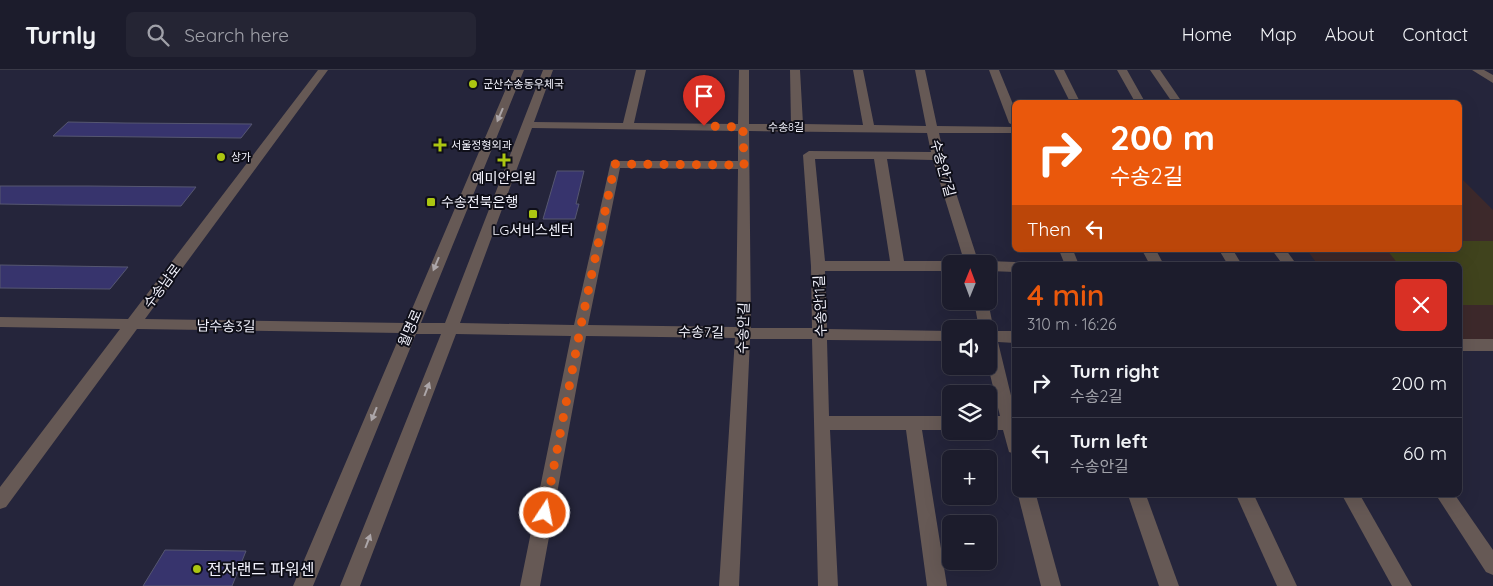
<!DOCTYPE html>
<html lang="en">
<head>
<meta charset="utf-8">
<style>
  :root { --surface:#1c1c2c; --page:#252534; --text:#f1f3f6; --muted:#a0a1a9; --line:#3a3a48; --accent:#ea580c }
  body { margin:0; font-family:Quicksand,"Noto Sans KR",sans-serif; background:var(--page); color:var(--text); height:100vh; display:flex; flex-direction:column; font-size:19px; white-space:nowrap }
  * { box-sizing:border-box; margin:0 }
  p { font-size:16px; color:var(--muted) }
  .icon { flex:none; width:28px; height:28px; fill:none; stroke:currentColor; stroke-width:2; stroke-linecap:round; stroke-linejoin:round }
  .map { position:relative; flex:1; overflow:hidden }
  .panel { position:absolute; left:1012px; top:192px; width:450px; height:235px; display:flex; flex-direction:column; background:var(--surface); border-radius:8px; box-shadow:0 5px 20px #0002,0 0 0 1px var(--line) }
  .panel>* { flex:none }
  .top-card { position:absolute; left:1012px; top:30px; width:450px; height:152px; border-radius:8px; box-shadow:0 5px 20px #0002,0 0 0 1px var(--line); background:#ea580c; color:#fff; overflow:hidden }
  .needle { width:32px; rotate:1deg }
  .buttons { position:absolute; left:942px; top:185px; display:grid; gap:10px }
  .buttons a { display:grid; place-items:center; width:55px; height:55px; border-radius:8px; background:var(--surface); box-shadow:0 5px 20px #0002,0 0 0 1px var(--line); font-size:25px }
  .pin { position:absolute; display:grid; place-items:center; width:42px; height:42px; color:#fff; margin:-51px -21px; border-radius:50% 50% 50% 0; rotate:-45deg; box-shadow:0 0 5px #0007 }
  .pin .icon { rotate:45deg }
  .me { position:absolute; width:55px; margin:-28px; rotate:11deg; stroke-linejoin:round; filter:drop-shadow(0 0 4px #0008) }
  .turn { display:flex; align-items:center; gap:18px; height:105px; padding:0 15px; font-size:22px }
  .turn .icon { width:65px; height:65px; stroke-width:2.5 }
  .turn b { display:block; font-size:35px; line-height:42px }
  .then { display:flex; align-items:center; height:48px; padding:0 15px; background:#0003; gap:10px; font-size:19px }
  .round { display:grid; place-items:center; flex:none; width:52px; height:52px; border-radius:8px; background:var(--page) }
  .summary { display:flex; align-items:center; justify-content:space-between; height:85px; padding:0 15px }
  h1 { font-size:30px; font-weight:600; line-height:38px; color:var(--accent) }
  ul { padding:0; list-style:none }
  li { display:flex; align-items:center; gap:15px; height:70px; padding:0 15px; border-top:1px solid var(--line) }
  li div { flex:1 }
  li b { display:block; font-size:19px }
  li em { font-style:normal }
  header { display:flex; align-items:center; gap:30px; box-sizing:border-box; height:70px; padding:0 25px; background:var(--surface); border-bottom:1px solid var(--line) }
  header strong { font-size:24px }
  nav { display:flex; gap:28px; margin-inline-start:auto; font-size:18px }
  .search { width:350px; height:45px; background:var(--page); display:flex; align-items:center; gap:12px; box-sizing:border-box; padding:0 18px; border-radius:8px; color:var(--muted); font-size:19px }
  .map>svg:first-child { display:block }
  .education { fill:#3d292b }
  .green { fill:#40431d }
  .building { fill:#37346d; stroke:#565771 }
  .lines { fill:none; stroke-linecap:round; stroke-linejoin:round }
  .minor { fill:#665955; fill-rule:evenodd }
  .oneway { fill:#aca6a9 }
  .route { stroke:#ea580c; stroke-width:9; stroke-dasharray:0 16.2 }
  .poi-dot { fill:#acc611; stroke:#0f0f19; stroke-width:2 }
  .labels { text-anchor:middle; stroke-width:4; stroke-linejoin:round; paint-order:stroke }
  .far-poi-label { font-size:11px; fill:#f3f3fd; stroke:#0f0f19; text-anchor:start }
  .far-street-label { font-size:11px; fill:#f3f3fd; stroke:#0f0f19 }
  .street-label { font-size:14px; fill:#f3f3fd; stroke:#0f0f19 }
  .poi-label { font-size:14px; fill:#f3f3fd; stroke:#0f0f19 }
  .near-poi-label { font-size:16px; fill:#f3f3fd; stroke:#0f0f19; text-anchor:start }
</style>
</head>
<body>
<header>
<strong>Turnly</strong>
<div class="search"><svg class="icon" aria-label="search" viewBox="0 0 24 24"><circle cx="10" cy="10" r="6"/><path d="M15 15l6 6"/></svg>Search here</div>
<nav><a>Home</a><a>Map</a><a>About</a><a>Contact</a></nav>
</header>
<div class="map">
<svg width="1493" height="516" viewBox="0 0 1493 516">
  <rect width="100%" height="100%" fill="#25253b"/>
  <path class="education" d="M1460,107l33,33v135h-33v-80h-142l-11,-15h153z"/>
  <path class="green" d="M1460,171h33v64h-33v-40h-61l-12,-15h73z"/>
  <g class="building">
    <path d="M68,52l57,1 127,1 -11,14 -188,-2z"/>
    <path d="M557,101h27l-8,33h3l-4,15h-32z"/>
    <path d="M0,116h88l108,1 -15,19 -117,-1 -64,-1z"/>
    <path d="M0,195l128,2 -18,22 -110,-1z"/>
    <path d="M165,480l81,1 -14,35h-89z"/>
  </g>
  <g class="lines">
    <g class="minor">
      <path d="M318,0h10l-183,249 261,4 108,-253h10l-103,253h24l98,-253h10l-19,52 89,1 13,-53h10l-12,53 104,1 1,-54h10v54h42l-1,-54h10l3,54 60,1 -10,-55h10l11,55 52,1 -11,-56h10l12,56 78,1v6h-76l5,23 35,108h-14l-32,-104 -46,-1 17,102h47l6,3h-6v7h-126l2,58 124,2v10l-124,-1 2,76h122v14h-29l25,156h-20l-21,-156h-76l8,156h-20l-6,-247h-62l-11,247h-20l16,-248 -149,-2 -46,250h-20l51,-250 -115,-2 -96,252h-20l101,-252h-25l-103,252h-20l108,-253 -264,-4 -131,178 -6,2v-22l120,-158 -120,-2v-10l128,2zM532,58l206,3v30h-127l-37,164 -114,-2zM749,61l178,2 4,19 -122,-1 -6,4 8,111 1,62h-61zM815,89h59l16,102h-65zM620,98l118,1 -2,158 -148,-2z"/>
      <path d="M989,0h10l16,39v17l-6,-3z"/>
      <path d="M1054,0h10l16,32h-10z"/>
      <path d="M1117,0h10l18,32h-10z"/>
      <path d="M1150,0h10l22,32h-10z"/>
      <path d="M1472,0h12l9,5v8z"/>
      <path d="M1059,180h14l6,15h-14z"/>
      <path d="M1142,180h14l8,15h-14z"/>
      <path d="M1219,180h14l9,15h-14z"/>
      <path d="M1272,180h14l11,15h-14z"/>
      <path d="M989,191l26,1 6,3h-6v7l-26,-1v-7h-6z"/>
      <path d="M974,231h14l6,30h21v12l-17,-1 17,70v42l-6,-2 -6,-22h-14v-14h11l-12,-50 1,-37h-10z"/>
      <rect x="1460" y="269" width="33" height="12"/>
      <path d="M1018,425h18l25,91h-20z"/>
      <path d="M1128,425h18l33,91h-20z"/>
      <path d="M1236,425h18l43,91h-20z"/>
      <path d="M1342,425h18l52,91h-20z"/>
      <path d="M1436,425h19l38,55v25l-7,-3z"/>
    </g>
  </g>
  <defs><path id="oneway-solid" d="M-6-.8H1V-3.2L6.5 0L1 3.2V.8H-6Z" transform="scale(1.25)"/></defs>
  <g class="oneway">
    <use href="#oneway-solid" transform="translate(500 45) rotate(113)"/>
    <use href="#oneway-solid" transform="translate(436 194) rotate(113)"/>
    <use href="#oneway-solid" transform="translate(427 319) rotate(-69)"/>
    <use href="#oneway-solid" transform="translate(374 344) rotate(112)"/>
    <use href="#oneway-solid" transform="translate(368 471) rotate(-69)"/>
  </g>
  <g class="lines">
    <path class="route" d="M545,443l35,-183 35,-166 129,1 -1,-38 -39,-1"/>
  </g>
  <g class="poi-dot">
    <circle cx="473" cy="14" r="5"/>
    <path d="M437.5 67.5h5v5h5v5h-5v5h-5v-5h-5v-5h5z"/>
    <circle cx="221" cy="87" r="5"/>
    <path d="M501.5 82.5h5v5h5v5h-5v5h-5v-5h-5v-5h5z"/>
    <rect x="426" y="127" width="10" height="10" rx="2.5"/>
    <rect x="528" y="139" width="10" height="10" rx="2.5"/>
    <circle cx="197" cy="499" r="5"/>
  </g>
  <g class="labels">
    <g class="far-poi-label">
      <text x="483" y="18">군산수송동우체국</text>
      <text x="451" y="79">서울정형외과</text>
      <text x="231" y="91">상가</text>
    </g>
    <g class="far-street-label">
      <text x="786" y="61">수송8길</text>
    </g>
    <g class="street-label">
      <text transform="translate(943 98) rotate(75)" y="5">수송안7길</text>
      <text transform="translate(162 216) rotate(-53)" y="5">수송남로</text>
      <text transform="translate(820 236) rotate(-92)" y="5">수송안11길</text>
      <text transform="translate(226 256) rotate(1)" y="5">남수송3길</text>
      <text transform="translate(410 258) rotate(-67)" y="5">월명로</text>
      <text transform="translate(743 258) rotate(-88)" y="5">수송안길</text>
      <text transform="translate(701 262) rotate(1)" y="5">수송7길</text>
    </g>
    <g class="poi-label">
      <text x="504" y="113">예미안의원</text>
      <text x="441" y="137" text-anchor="start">수송전북은행</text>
      <text x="533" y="165">LG서비스센터</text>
    </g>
    <g class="near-poi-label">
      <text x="207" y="505">전자랜드 파워센</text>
    </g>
  </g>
</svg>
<div class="buttons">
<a><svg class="needle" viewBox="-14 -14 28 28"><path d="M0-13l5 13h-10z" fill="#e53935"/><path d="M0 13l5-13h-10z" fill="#a0a1a9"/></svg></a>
<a><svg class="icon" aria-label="sound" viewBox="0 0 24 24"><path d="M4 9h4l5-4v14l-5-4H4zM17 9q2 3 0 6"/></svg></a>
<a><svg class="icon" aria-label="layers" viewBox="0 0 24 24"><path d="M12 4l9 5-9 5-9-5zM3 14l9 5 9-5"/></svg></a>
<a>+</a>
<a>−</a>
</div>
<div class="pin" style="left:704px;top:56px;background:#d93025"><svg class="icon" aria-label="arrive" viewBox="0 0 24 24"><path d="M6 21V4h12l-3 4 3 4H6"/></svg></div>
<svg class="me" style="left:545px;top:443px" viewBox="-20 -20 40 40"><circle r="17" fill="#ea580c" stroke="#fff" stroke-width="3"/><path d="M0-11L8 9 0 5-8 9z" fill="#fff"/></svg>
<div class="top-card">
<div class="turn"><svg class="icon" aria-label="right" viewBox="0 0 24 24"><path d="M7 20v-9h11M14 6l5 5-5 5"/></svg><div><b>200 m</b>수송2길</div></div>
<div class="then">Then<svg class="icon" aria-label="left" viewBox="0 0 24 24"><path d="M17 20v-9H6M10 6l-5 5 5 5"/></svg></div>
</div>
<section class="panel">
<div class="summary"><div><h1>4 min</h1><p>310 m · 16:26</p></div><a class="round" style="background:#d93025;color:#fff"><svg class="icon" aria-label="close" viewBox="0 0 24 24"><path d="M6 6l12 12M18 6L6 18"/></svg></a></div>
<ul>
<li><svg class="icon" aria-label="right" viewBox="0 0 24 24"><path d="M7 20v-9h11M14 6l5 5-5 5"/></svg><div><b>Turn right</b><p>수송2길</p></div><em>200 m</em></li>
<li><svg class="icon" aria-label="left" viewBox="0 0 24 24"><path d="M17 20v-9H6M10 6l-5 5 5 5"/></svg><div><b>Turn left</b><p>수송안길</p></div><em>60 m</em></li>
</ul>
</section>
</div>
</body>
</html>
